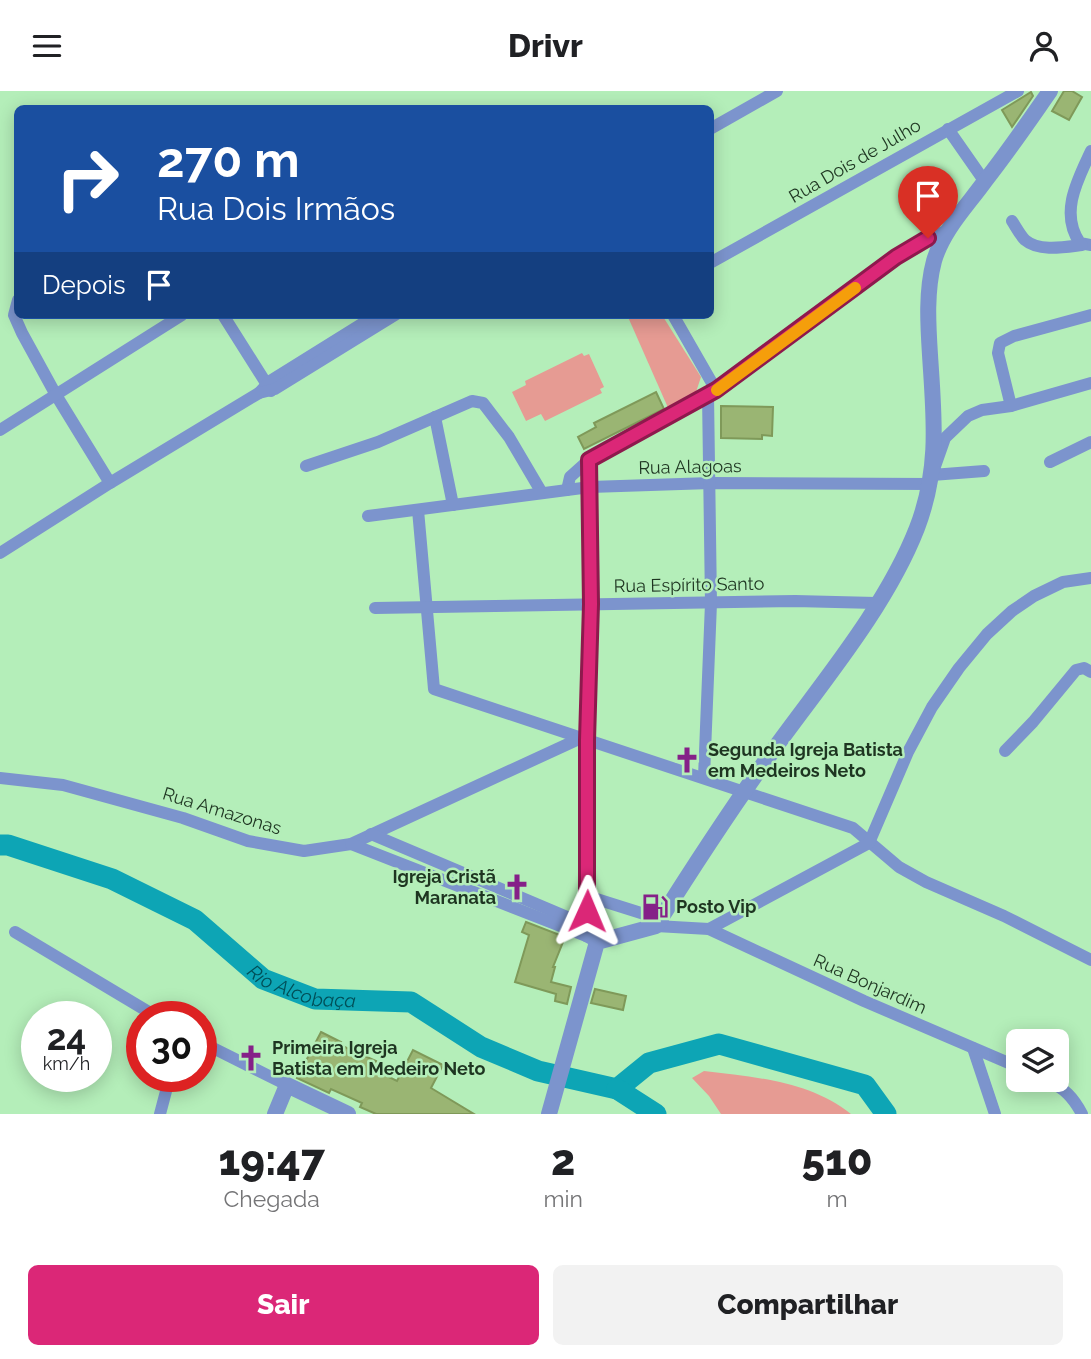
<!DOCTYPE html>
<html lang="pt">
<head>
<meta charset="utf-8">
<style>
  :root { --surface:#fff; --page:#f2f2f2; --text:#202124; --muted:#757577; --accent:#db2777 }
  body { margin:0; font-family:Raleway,sans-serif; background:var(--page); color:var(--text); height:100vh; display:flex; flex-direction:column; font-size:26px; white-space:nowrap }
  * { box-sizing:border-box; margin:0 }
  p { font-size:23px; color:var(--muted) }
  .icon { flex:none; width:38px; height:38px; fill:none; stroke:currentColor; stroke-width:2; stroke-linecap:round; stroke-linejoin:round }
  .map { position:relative; height:1023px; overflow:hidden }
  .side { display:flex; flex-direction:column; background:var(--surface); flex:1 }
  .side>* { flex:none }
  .guide { position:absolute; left:14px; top:14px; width:700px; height:214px; border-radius:10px; box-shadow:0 4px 18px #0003; background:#1a4fa0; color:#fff; overflow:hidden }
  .controls { position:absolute; left:1006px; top:938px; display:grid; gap:14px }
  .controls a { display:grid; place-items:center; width:63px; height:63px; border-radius:10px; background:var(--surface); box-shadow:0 4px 18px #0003; font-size:35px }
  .speed { position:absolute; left:21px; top:910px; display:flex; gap:14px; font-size:35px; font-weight:700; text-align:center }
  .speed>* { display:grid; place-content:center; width:91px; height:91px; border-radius:50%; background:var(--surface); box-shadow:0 4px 18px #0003; line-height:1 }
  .speed small { font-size:18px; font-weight:400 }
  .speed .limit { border:10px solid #d22; background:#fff; color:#111 }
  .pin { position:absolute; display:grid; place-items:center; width:60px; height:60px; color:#fff; margin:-72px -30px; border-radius:50% 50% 50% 0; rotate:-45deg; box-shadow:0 0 7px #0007 }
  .pin .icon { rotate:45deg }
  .me { position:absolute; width:77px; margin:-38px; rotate:1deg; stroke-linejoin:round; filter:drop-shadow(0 0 5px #0008) }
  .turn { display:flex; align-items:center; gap:24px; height:147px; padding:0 28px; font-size:32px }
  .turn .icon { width:91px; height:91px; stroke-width:2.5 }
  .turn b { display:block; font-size:49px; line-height:60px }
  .then { display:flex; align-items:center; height:66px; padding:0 28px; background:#0003; gap:14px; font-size:26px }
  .eta { display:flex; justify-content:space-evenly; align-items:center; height:119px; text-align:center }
  .eta b { font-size:42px; font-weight:800; line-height:49px }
  .primary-button { display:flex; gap:14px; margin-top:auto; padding:14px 28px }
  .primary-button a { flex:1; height:80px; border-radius:10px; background:var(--accent); color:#fff; font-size:28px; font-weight:800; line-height:80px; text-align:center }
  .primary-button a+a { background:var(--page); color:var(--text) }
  header { display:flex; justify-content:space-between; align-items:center; height:91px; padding:0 28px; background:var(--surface); font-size:32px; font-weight:800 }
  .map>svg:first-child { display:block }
  .green { fill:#e69b93 }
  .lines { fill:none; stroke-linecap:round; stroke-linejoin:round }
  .river { stroke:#0da5b5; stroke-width:21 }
  .building { fill:#9ab573; stroke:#7f9959; stroke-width:2 }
  .minor { stroke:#7c94cd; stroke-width:12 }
  .tertiary { stroke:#7c94cd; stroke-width:16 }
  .route-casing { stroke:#8e194d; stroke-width:18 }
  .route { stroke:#db2777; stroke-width:12 }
  .slow { stroke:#f59e0b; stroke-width:12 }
  .labels { text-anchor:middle; stroke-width:5; stroke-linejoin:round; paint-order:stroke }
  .street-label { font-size:18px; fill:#1e3521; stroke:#b4eeb9 }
  .poi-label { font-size:18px; font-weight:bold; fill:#1e3521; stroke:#b4eeb9; text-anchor:start }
  .water-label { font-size:19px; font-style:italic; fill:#004f58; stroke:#b4eeb9 }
</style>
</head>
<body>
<header><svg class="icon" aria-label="menu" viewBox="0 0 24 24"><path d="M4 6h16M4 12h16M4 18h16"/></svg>Drivr<svg class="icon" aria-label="person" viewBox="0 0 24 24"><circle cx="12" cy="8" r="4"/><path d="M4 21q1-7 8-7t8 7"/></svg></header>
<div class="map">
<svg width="1091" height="1023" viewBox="0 0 1091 1023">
  <rect width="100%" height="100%" fill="#b4eeb9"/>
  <g class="green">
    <path d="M632,224h30l39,62 -6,18 -26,15 -41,-93z"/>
    <path d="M582,262l2,3 5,-2 15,33 -4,2 2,4 -57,28 -4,-7 -15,7 -14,-29 14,-7 -1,-4z"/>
    <path d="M704,980c50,6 106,10 147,43h-130l-12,-18 -17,-18z"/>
  </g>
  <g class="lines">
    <g class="river">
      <path id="s1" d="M0,754h8l104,34 83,41 68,59 52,20 96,3 70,45 57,24 79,18 32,-26 70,-19 146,41 21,29"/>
      <path d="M617,998l39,25"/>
    </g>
  </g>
  <g class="building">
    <path d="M1064,0h8l10,6 -13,23 -17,-9z"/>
    <path d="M1031,1l2,4 -21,31 -10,-17z"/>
    <path d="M656,301l8,17 -80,40 -6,-12 18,-10 -2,-4z"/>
    <path d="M721,315l52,1 -1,29 -10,-1v4l-41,-1z"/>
    <path d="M526,831l39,15 -12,30h2l-4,15 20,5 -4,17 -12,-3 1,-7 -41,-12 14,-47 -7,-3z"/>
    <path d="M595,898l31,7 -3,14 -32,-7z"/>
    <path d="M321,941l20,10 -1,3 36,16 -4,8 25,12 16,-31 30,15 -12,23 43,26h-98l-16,-7 2,-4 -31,-14 -2,4 -32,-15z"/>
  </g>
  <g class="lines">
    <g class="minor">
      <path d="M710,38l67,-38"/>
      <path d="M948,38l37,53"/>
      <path d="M1091,60c-13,28 -32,62 -11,92l11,2"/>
      <path d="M1012,130c4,6 8,14 13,19 14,12 40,7 57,5"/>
      <path d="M710,172l308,-172"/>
      <path d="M18,209l-4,15 8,18 34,62 54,88"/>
      <path d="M223,224l48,76"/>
      <path d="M673,224l43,75"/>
      <path d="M259,302l11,-12 106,-66"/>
      <path d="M1011,315l-13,-53 2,-10 14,-7 77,-21"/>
      <path d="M435,326l18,88"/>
      <path d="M0,339l182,-115"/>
      <path d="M589,369l2,144 -5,332 11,6"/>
      <path d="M1050,371l41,-20"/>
      <path d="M306,375l72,-24 94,-41 11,2 26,34 33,56"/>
      <path d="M984,380l-52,4 13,-37 23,-22 14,-6 29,-4 80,-23"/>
      <path d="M567,399l3,-13 19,-17 119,-65 205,-150 35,-15"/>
      <path d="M418,419l16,179 419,139 46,39 27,15 78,34 87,44"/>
      <path d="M368,425l222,-29 121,-4 220,1"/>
      <path d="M0,462l110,-70 149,-90 16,-4 120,-74"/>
      <path d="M375,517l420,-7 81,2"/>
      <path d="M1005,660l28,-29 43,-52 8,-2 7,4"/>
      <path d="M704,686l7,-174 -3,-208"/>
      <path d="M0,687l63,7 120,33 65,23 56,10 47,-7 230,-106"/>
      <path d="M371,743l215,91"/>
      <path d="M351,753l235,92"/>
      <path d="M587,805l73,23"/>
      <path d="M656,835l53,3 155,72 154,66"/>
      <path d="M709,838l160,-86 39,-91 24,-45 27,-39 28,-34 25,-23 22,-15 29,-14 28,-4"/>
      <path d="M15,841l142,85"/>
      <path d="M201,951l86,43"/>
      <path d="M973,957l22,66"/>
      <path d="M1047,989c17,8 26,17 35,34"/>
      <path d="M160,1023l10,-38"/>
    </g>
    <g class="tertiary">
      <path d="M275,1023l12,-29 61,29"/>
      <path d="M549,1023l48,-172 59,-16c39,-62 78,-122 121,-181 48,-66 110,-140 140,-217 23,-60 17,-110 13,-173 -2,-31 -4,-64 4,-94 9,-31 33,-55 51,-80 23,-29 44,-60 65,-90"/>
    </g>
  </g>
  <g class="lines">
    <g class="route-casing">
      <path id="route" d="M587,820v-171l4,-136 -2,-144 127,-70 180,-133 32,-19"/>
    </g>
    <use href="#route" class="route"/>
    <path class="slow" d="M717,299l138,-102"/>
  </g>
  <defs>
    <g id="church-bare" transform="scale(2.1)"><path d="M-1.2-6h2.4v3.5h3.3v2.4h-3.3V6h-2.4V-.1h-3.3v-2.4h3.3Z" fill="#852088" stroke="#b4eeb9" stroke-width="2.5" paint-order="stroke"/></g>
    <g id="fuel-bare" transform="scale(2.1)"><path d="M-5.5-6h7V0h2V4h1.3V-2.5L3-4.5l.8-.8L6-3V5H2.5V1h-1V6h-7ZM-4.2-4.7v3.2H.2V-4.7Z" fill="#852088" stroke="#b4eeb9" stroke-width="2.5" paint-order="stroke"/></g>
  </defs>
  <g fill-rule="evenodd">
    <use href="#church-bare" x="687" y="669"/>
    <use href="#church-bare" x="517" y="796"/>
    <use href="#fuel-bare" x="655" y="816"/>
    <use href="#church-bare" x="251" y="967"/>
  </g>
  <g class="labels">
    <g class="street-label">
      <text transform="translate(855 70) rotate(-30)" y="6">Rua Dois de Julho</text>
      <text transform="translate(690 376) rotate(-1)" y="6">Rua Alagoas</text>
      <text transform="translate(689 494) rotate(-1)" y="6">Rua Espírito Santo</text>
      <text transform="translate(222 720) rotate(17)" y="6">Rua Amazonas</text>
      <text transform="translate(870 893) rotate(24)" y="6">Rua Bonjardim</text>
    </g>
    <g class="poi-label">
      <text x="708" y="665">Segunda Igreja Batista<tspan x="708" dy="21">em Medeiros Neto</tspan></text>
      <text x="496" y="792" text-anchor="end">Igreja Cristã<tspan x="496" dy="21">Maranata</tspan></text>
      <text x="676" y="822">Posto Vip</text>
      <text x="272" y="963">Primeira Igreja<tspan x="272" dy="21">Batista em Medeiro Neto</tspan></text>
    </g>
    <g class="water-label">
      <text dy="7" stroke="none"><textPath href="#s1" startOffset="340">Rio Alcobaça</textPath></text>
    </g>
  </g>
</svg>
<div class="controls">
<a><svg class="icon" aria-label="layers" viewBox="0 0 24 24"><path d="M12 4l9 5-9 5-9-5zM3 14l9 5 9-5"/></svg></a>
</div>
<div class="speed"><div>24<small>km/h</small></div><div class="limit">30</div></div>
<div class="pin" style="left:928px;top:147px;background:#d93025"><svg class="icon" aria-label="arrive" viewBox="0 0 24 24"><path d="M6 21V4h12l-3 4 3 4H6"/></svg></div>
<svg class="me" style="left:587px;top:820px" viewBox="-20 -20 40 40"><path d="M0-17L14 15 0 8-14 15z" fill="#db2777" stroke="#fff" stroke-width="4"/></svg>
<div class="guide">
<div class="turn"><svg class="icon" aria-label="right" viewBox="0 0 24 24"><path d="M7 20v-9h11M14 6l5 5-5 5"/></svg><div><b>270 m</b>Rua Dois Irmãos</div></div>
<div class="then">Depois<svg class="icon" aria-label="arrive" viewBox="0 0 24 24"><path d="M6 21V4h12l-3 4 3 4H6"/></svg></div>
</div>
</div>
<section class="side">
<div class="eta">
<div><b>19:47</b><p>Chegada</p></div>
<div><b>2</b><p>min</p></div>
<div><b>510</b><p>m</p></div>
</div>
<div class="primary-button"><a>Sair</a><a>Compartilhar</a></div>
</section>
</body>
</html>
